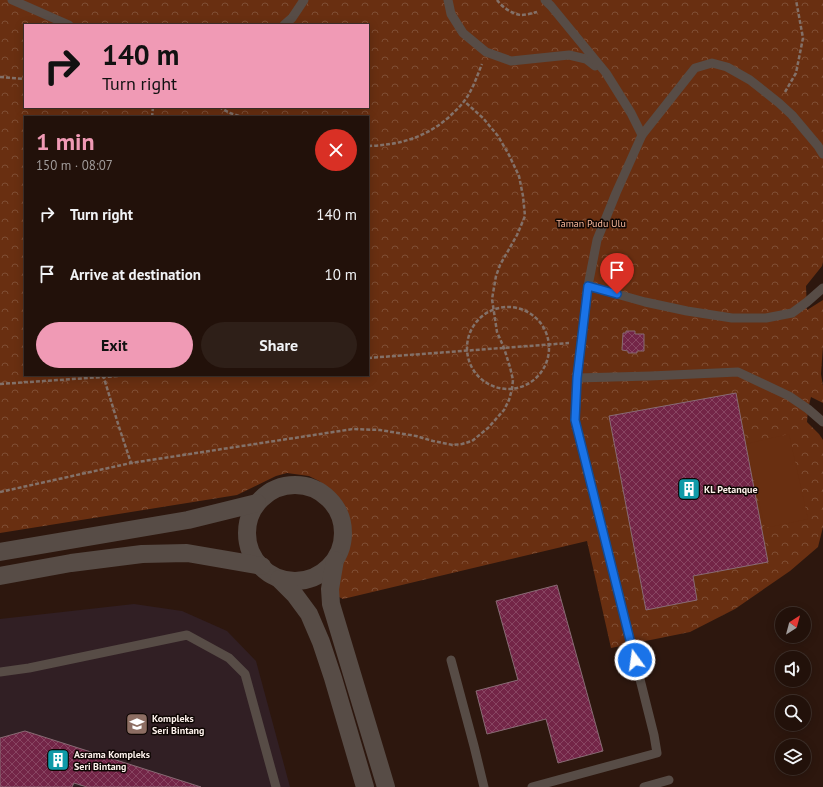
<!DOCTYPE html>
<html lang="en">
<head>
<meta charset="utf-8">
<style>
  :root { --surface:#22110a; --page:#2e1f18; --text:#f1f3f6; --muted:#a29d9c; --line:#3f312b; --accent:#f09ab5 }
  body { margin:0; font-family:"PT Sans",sans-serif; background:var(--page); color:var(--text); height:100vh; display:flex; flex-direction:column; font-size:15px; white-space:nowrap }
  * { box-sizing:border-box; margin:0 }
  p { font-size:13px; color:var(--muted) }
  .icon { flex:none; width:22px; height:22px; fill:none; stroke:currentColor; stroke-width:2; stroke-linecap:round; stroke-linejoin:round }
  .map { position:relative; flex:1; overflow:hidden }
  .sheet { position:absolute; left:24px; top:116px; width:345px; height:260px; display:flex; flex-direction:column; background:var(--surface); border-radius:0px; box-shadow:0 2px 10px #0003,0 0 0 1px var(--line) }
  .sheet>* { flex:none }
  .top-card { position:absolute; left:24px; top:24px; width:345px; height:84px; border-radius:0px; box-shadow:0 2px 10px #0003,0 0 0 1px var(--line); background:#f09ab5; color:#111; overflow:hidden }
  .needle { width:26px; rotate:36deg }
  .fabs { position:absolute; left:775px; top:607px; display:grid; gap:8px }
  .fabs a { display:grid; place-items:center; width:36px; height:36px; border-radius:50%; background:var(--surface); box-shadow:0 2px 10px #0003,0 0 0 1px var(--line); font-size:20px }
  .pin { position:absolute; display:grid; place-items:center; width:34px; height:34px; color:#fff; margin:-41px -17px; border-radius:50% 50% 50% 0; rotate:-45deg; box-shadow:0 0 4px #0007 }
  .pin .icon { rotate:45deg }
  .me { position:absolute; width:44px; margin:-22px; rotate:346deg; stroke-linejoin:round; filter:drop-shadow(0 0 3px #0008) }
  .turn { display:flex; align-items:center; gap:14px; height:84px; padding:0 12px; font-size:18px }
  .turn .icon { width:52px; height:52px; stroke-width:2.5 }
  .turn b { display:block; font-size:28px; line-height:34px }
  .round { display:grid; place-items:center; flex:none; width:42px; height:42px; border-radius:21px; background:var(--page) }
  .overview { display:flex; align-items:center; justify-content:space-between; height:68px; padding:0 12px }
  h1 { font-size:24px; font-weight:700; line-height:30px; color:var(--accent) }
  .primary-button { display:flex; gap:8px; margin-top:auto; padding:8px 12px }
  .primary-button a { flex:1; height:46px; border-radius:24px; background:var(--accent); color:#111; font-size:16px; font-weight:700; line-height:46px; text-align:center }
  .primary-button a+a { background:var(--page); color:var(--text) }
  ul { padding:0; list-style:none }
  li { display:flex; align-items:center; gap:12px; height:60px; padding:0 12px }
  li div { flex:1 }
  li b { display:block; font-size:15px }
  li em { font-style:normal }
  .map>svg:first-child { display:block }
  .education { fill:#311f24 }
  .park { fill:url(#park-crowns); fill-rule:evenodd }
  .pitch { fill:#692f11 }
  .building { fill:url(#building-cross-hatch); stroke:#886b74 }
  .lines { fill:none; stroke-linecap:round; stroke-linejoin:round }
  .path { stroke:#837169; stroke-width:2.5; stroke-dasharray:4 2; stroke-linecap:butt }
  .service { stroke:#574c46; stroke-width:9 }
  .minor { stroke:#574c46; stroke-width:18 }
  .route-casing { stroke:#114b97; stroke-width:10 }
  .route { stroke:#1a73e8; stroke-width:7 }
  .labels { text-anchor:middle; stroke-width:3; stroke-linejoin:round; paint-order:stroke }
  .park-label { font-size:10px; fill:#fdbb9e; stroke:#0e0603 }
  .poi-label { font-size:10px; font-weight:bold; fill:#fdf1eb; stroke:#0e0603; text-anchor:start }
</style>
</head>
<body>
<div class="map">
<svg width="823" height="787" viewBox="0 0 823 787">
  <defs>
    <pattern id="park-crowns" width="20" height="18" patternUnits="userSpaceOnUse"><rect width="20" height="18" fill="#692f11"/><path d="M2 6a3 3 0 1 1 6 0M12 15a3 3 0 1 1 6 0" fill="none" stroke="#7f4e34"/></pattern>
    <pattern id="building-cross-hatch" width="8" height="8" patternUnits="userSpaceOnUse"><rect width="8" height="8" fill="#732547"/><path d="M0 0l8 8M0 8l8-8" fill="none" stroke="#884562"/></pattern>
  </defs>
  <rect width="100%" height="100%" fill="#2d170e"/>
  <path class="education" d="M134,604l48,7 45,20 29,30 34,126h-290v-168z"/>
  <path class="park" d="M0,0h823v262l-1,4 -16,20 1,24 16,-10v46l-2,28 2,12v17l-12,-6 -3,12 -1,13 12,12 4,6v87l-5,20 -28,24 -55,38 -45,23 -79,16 -24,-107 -244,58 -6,-3 3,-35 8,-24 1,-13 -4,-13 -14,-21 -12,-9 -10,-5 -22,-3 -11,3 -39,19 -237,38zM25,25h343v82h-343zM25,117h343v258h-343z"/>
  <path class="pitch" d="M789,434l19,85 -43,9 -19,-84z"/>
  <g class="building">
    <path d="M626,331h9v3h9v17h-7v2h-9v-2l-6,-1 1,-17h3z"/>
    <path d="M736,393l32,169 -75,14 4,24 -51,10 -37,-194z"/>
    <path d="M557,585l46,166 -45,12 -12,-44 -59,15 -11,-43 42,-11 -22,-79z"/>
    <path d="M25,731l176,56h-114l-13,-4 -2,4h-72v-49z"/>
  </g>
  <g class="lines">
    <g class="path">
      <path d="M497,0c5,7 15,14 24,15 5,0 12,-2 16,-3"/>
      <path d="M0,77l25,2"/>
      <path d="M785,92l11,-19 7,-35 -7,-38"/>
      <path d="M219,107l11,6 12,4"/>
      <path d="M152,117l1,-10"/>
      <path d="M368,146c31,-1 56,-8 80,-28 6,-6 12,-11 17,-18 8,-11 12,-24 17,-36"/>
      <circle cx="508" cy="348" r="41"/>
      <path d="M368,358l201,-15"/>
      <path d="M103,375l16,52 12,36"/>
      <path d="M0,384l132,-9"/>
      <path d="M0,492l131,-29 222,-34 27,1 36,6 17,5 20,4 9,-1 10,-3 16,-13 16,-18 5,-10 3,-11 1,-9 -3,-13 -6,-19 -7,-16 -5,-33 4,-23 4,-11 17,-30 8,-19 -2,-20 -4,-20 -10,-21 -11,-19 -15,-18 -19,-17"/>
    </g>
    <g class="service">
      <path d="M12,0l57,25"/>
      <path d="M448,0l3,14 12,19 23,19 25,9 58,-6 17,4 9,7"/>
      <path d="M284,25l8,-7 12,-18"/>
      <path d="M642,135l53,-67 17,-5 15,4 23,13 29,23 13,12 26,31 5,8"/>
      <path d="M588,286l57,16 42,9 45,7h34l26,-5 15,-11 16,-14"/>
      <path d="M577,378l73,-2 88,-4 51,24 19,13 15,13"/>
      <path d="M451,660l23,86 10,41"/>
      <path d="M0,672l29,-4 158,-33 42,23 16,16 31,113"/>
      <path d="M532,787l125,-34 -3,-18 -79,-315 2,-42 11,-92 9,-46 19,-47 26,-58 -11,-22 -25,-40 -55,-67 -6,-6"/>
      <path d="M644,787l25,-7"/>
    </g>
    <g class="minor">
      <circle cx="295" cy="533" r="48"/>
      <path d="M0,552l188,-32 69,-17"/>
      <path d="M335,560l-5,29 1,15 55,183"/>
      <path d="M0,576l71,-13 71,-9 45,-1 75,13"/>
      <path d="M279,579l16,16 14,19 12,28 12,36 32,109"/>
    </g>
  </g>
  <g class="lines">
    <g class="route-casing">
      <path id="route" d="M617,294l-29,-8 -11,92 -2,42 60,240"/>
    </g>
    <use href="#route" class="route"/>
  </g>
  <defs>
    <g id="building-square" transform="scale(1.15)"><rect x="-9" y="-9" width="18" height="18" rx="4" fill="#0f9aa8" stroke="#0e0603"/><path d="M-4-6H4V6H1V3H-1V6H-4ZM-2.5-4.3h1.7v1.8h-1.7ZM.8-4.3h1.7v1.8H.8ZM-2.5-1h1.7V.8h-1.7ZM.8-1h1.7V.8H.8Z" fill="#fff"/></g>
    <g id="school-square" transform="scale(1.15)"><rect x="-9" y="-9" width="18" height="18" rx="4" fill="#8d6e63" stroke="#0e0603"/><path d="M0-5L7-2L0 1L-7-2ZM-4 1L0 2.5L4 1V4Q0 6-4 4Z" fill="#fff"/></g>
  </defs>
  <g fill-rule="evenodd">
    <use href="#building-square" x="689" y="489"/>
    <use href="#school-square" x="137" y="724"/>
    <use href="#building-square" x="58" y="760"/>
  </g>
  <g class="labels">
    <g class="park-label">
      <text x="591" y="227">Taman Pudu Ulu</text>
    </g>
    <g class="poi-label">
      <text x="704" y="493">KL Petanque</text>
      <text x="152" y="722">Kompleks<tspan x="152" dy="12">Seri Bintang</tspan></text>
      <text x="74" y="758">Asrama Kompleks<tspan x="74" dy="12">Seri Bintang</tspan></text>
    </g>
  </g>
</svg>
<div class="fabs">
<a><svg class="needle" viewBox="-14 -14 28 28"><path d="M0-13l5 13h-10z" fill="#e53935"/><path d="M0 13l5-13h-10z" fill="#a29d9c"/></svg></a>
<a><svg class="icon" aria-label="sound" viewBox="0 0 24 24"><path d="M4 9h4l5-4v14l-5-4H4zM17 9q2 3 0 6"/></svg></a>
<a><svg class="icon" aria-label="search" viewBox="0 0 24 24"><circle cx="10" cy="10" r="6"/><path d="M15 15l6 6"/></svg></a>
<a><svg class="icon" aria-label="layers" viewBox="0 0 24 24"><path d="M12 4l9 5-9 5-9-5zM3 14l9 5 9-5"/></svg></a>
</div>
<div class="pin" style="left:617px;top:294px;background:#d93025"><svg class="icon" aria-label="arrive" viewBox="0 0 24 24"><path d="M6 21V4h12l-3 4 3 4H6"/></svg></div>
<svg class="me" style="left:635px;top:660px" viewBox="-20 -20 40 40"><circle r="17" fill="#1a73e8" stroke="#fff" stroke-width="3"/><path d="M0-11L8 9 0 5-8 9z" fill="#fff"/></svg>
<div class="top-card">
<div class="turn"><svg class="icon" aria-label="right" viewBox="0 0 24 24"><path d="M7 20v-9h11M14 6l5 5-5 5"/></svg><div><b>140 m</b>Turn right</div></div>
</div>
<section class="sheet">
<div class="overview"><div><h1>1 min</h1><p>150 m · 08:07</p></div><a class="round" style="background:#d93025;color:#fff"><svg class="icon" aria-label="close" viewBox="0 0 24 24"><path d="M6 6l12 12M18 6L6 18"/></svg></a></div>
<ul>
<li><svg class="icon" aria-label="right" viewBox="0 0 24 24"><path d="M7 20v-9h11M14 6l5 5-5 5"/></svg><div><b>Turn right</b></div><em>140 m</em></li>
<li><svg class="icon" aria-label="arrive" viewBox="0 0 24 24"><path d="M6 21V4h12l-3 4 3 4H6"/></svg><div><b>Arrive at destination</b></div><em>10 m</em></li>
</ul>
<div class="primary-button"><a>Exit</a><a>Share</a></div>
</section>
</div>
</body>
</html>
